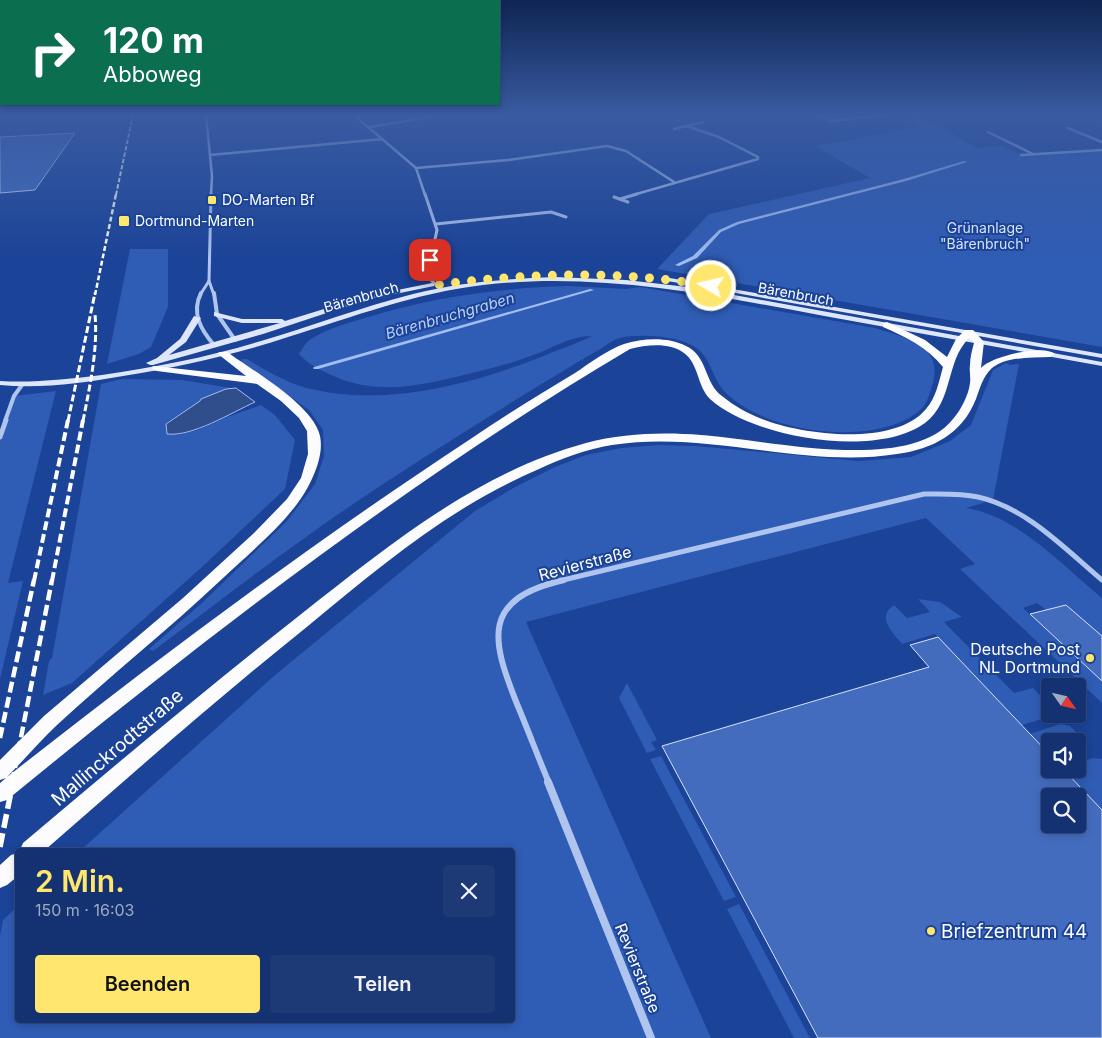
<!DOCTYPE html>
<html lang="de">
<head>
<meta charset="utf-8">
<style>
  :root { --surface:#143271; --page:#1d3a76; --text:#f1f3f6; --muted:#9daac3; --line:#334d84; --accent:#ffe66e }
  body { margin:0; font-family:Inter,sans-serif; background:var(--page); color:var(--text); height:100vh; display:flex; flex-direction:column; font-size:19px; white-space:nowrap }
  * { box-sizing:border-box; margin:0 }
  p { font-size:16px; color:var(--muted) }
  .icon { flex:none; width:28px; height:28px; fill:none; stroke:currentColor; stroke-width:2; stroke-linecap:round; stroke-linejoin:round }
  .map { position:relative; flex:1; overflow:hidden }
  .details { position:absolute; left:15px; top:848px; width:500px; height:175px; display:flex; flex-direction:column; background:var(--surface); border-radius:5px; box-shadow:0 2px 8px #0003,0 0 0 1px var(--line) }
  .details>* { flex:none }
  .top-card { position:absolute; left:0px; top:0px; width:500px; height:105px; box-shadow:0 2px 8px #0003,0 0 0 1px var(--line); background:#0b6e4f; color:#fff; overflow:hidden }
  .needle { width:32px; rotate:124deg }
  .fabs { position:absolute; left:1041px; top:678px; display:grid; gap:10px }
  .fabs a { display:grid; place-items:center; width:45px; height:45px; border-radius:5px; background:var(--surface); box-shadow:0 2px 8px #0003,0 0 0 1px var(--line); font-size:25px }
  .pin { position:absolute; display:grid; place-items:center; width:42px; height:42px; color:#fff; margin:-21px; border-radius:10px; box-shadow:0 2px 8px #0006 }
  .me { position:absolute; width:55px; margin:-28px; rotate:279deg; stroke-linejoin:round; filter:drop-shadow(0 0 4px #0008) }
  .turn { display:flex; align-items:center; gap:18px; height:105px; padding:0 20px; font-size:22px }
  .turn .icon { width:65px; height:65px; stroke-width:2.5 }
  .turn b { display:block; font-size:35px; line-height:42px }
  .round { display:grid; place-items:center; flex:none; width:52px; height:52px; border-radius:5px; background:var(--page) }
  .head { display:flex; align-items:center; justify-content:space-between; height:85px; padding:0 20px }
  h1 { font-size:30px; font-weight:600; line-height:38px; color:var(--accent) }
  .button { display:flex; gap:10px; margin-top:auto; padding:10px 20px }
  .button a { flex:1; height:58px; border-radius:5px; background:var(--accent); color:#111; font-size:20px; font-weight:600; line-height:58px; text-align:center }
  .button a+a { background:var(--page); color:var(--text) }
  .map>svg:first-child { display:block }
  .green { fill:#2f5cb4 }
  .water { fill:#304e8c; stroke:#a2bef2 }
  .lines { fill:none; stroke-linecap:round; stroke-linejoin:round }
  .stream { fill:#a2bef2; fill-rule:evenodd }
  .building { fill:#446cbe; stroke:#d6e2fb; fill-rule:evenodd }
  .minor-far5 { stroke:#afc5f0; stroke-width:2.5 }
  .minor-far4 { stroke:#afc5f0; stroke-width:3 }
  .minor-far3 { stroke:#afc5f0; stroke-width:4 }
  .minor-far2 { stroke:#afc5f0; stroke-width:5 }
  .minor-far1 { stroke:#afc5f0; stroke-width:6 }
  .minor { stroke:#afc5f0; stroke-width:8 }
  .secondary { fill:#dde6fb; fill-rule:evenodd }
  .trunk { fill:#fcfcff; fill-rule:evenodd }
  .rail-far5 { stroke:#fff; stroke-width:2; stroke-dasharray:4.5 2; stroke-linecap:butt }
  .rail-far4 { stroke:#fff; stroke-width:2.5; stroke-dasharray:5 2.5; stroke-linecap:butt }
  .rail-far3 { stroke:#fff; stroke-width:3; stroke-dasharray:7 3; stroke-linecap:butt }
  .rail-far2 { stroke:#fff; stroke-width:4; stroke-dasharray:9 4; stroke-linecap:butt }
  .rail-far1 { stroke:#fff; stroke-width:4.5; stroke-dasharray:11 4.5; stroke-linecap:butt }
  .rail { stroke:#fff; stroke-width:5.5; stroke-dasharray:14 5.5; stroke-linecap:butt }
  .route { stroke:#ffe66e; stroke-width:9; stroke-dasharray:0 16.2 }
  .poi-dot { fill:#ffe66e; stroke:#1b4397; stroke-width:2 }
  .labels { text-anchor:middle; stroke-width:4; stroke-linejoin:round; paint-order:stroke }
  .far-poi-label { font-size:14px; fill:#fff; stroke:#1b4397; text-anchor:start }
  .far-park-label { font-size:14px; fill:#d6e2fb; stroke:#1b4397 }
  .far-street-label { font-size:14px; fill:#fff; stroke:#1b4397 }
  .far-water-label { font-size:15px; font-style:italic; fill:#bbd0f7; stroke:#1b4397 }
  .street-label { font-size:16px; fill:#fff; stroke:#1b4397 }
  .poi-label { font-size:16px; fill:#fff; stroke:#1b4397; text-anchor:end }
  .near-street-label { font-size:19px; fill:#fff; stroke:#1b4397 }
  .near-poi-label { font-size:19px; fill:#fff; stroke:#1b4397; text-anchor:start }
</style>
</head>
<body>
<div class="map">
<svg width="1102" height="1038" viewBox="0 0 1102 1038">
  <rect width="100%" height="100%" fill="#1b4397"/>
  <g class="green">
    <path d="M920,118l36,17h-2l22,13 27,-2 18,9 81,-5v197l-445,-78 52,-55 161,-36 -55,-32 104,-19 -12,-7z"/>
    <path d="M130,249h38v58l-17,40 -12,7 -32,10z"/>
    <path d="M567,286l59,3 14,-2 235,41c32,10 72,18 56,61 -2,7 -5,17 -12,22 -45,37 -153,22 -193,-18 -14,-14 -15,-36 -31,-46 -15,-11 -57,-14 -75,-9 -8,2 -16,9 -23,13 -25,14 -50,30 -75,45 -61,38 -122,76 -182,117 -64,44 -125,92 -187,138l-4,-2 54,-47 84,-81 28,-37 9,-28 -1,-26 -14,-20 -68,-48 1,-3h5c22,13 43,26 69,31 75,17 168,-9 237,-38 13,-5 27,-10 39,-16 -22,0 -41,13 -61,20 -21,8 -42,13 -63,18 -50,12 -94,23 -141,-1 -11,-5 -20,-10 -28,-19 3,-5 7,-12 12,-15 17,-11 37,-16 57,-22 65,-20 131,-29 199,-31z"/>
    <path d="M1006,363l4,2 9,-1 -26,136 -27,8c52,8 96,57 136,90v38l-36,-31 -20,5 -9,-7 -14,5 79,73v22l-142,-134 15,-5 -49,-46 -400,104 185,416h-711v-102l3,-16 14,-13 1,113h494v-170h-431l194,-175 200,-164 40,-24 40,-20 31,-12 35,-7 37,-3 38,1 162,15 53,-4 39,-16 21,-16 22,-55z"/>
    <path d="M122,379l60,1 49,8 -30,11v2l-35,22v9l11,3 21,-5 29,-13 34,-12 14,10 20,25 -10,49 -83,78 -130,116 -29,12 6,-34 3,-3 49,-274z"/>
    <path d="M56,391l-48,192 15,-2 -23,98v-242l14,-41z"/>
    <path d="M918,599l22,3 22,15 -18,5 70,71 19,-5 17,18v8h2v2l-30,9 -87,-91 -33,10c-10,-12 -26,-27 -8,-39l13,13 23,-6z"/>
    <path d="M627,683l30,57 -6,2 5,8 -9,3 -28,-55z"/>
    <path d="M1060,724l10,2 17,17 -3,6 -6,2v-10h-28v14l-20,-21z"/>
    <path d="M661,756l75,141 -12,4 -74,-142z"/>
    <path d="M1093,758l9,1v51l-39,-41h15v-6z"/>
    <path d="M739,904l71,134h-16l-67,-129z"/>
  </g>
  <path class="water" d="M236,388l19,14c-24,11 -63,35 -88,32l-1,-10 34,-23 1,-2 25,-10z"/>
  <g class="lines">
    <g class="stream">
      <path d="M964,161l3,1 -61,19 -167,43 -18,8 -24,26 -18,8 -4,-1 18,-9 26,-26 18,-8 167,-43z"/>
      <path d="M590,289l4,1 -276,79h-4l-1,-1 1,-1z"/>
    </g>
  </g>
  <g class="building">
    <path d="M75,133l-40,57 -35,3v-56z"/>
    <path d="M1066,605l36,31v45l-72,-67z"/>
    <path d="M938,637l112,118v14h13l39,41v228h-284l-156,-292 267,-79 -19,-22zM1050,796h28v28h-28z"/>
  </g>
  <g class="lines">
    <g class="minor-far5">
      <path d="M206,115l6,61 -1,19"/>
      <path d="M354,115l62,53 9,27"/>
      <path d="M816,115l16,6 51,-6"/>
      <path d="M370,127l71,-12"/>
      <path d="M1068,128l34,14"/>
      <path d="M674,129l29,-7"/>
      <path d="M988,132l45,22"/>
      <path d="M210,155l173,-16"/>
      <path d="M1021,155l81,-5"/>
      <path d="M416,168l92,-8 99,-14 19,5 48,31"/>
      <path d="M633,195l125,-36v-2l-39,-20 -33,-11"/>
    </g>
    <g class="minor-far4">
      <path d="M211,194l-2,87 5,14"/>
      <path d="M425,194l12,36 -10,46 9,9"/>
      <path d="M614,197l14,5"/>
      <path d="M620,199l17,-5"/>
      <path d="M436,224l115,-12 15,5"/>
      <path d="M200,295l9,-14"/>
    </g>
    <g class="minor-far3">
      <path d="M201,293c-10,20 0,37 13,52"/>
      <path d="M214,293l3,21 18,26"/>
      <path d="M5,421l9,-25 8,-11"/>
    </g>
    <g class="minor-far2">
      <path d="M0,437l6,-17"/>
      <path d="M559,581l365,-87c18,0 36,-1 54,3 49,11 87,52 124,83"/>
    </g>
    <path class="minor-far1" d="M549,783c-11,-26 -21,-53 -32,-79 -26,-65 -36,-105 47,-124"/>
    <path class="minor" d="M548,782l103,256"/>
    <g class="secondary">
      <path d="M555,277l71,3 70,8 406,74v4c-94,-17 -189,-34 -283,-51 -111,-21 -222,-43 -336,-30 -68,8 -130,32 -195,52 -54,18 -109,30 -165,39 -41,7 -82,13 -123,9v-4c34,2 68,-2 102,-6 54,-8 107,-18 159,-34 51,-15 100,-34 152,-47 46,-12 94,-15 142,-17z"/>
      <path d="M664,277l438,77v4l-440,-78 -1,-1z"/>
      <path d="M432,283l2,1v2l-68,14 -103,34 -110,31h-3l-4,-2 11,-5 23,-19 14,-23 7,2 -15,24 -17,13 111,-32h-38l-28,-7v-4l28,7h40l3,2 78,-24z"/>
    </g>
    <g class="trunk">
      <path d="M887,322l38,18 22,17 9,-18 9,-9h8l11,12 -3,26c10,-12 63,-24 74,-14l-5,3c-19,1 -42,-1 -58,11 -9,8 -12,20 -16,31 -14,35 -43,50 -79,55 -93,15 -188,-24 -285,-9 -25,4 -50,13 -73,24 -89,38 -157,96 -231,157 -90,72 -176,148 -263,224h-25l3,-7c91,-77 183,-154 277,-228 88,-69 176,-142 286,-172 38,-10 77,-11 115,-8 63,4 208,40 252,-16 8,-9 16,-25 17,-36 1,-6 -1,-12 0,-18 0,-7 2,-15 4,-22l-5,-5c-24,24 -15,63 -44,85 -49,36 -172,15 -215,-24 -13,-13 -11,-35 -26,-46 -15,-11 -37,-8 -54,-4 -221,131 -425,289 -623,451l-7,2v-19l6,-5 -6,2v-20l44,-44 139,-118 71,-65 33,-34 14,-21 7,-24 -1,-23 -8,-13 -18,-17 -24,-17 -100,-13 -4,-1 -1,-2 1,-2 93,10 -28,-22 1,-2h8c25,18 79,49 91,78 10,22 -8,57 -21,74 -21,28 -50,51 -75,75 -53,50 -111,96 -165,146 -17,16 -33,35 -50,52 151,-119 305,-234 465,-339 34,-23 68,-44 103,-65 15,-10 32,-23 49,-29 20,-6 44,-7 62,2 22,10 18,37 36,50 12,10 25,17 40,23 40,16 133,28 164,-10 10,-11 13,-28 17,-42 -16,-20 -37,-30 -60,-40v-4z"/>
      <path d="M18,853v23l-11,9 -7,3v-23l11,-10z"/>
    </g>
    <path class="rail-far5" d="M116,195l17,-80"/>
    <path class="rail-far4" d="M95,295l21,-101"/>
    <g class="rail-far3">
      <path d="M68,421l27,-128"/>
      <path d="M83,421c7,-36 15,-71 12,-107"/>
    </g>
    <g class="rail-far2">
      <path d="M34,581l34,-161"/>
      <path d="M52,581l31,-161"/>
    </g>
    <g class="rail-far1">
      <path d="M0,738l34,-158"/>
      <path d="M12,783l40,-203"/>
    </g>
    <path class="rail" d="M0,847l13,-65"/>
  </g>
  <linearGradient id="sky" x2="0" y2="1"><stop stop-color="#0f2553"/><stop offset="0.44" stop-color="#395ba1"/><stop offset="1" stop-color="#395ba1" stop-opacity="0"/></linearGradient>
  <rect width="1102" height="261" fill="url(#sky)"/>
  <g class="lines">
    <path class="route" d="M430,260l-3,16 9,9c92,-12 183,-15 275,1"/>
  </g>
  <g class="poi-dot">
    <rect x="207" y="195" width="10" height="10" rx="2.5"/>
    <rect x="118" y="215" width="12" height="12" rx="2.5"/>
    <circle cx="1090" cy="658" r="5"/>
    <circle cx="931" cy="931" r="5"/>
  </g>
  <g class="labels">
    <g class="far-poi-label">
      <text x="222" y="205">DO-Marten Bf</text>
      <text x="135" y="226">Dortmund-Marten</text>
    </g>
    <g class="far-park-label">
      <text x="985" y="233">Grünanlage<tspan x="985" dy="16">"Bärenbruch"</tspan></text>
    </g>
    <g class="far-street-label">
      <text transform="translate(796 294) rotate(10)" y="5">Bärenbruch</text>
      <text transform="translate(361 297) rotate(-16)" y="5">Bärenbruch</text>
    </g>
    <g class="far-water-label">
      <text transform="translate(450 316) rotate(-16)" y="5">Bärenbruchgraben</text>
    </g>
    <g class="street-label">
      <text transform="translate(585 563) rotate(-15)" y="6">Revierstraße</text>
      <text transform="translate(638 968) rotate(68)" y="6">Revierstraße</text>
    </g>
    <g class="poi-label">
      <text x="1080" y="655">Deutsche Post<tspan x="1080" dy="18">NL Dortmund</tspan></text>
    </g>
    <g class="near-street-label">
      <text transform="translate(117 747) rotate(-41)" y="7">Mallinckrodtstraße</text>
    </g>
    <g class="near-poi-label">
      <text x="941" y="938">Briefzentrum 44</text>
    </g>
  </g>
</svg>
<div class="fabs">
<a><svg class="needle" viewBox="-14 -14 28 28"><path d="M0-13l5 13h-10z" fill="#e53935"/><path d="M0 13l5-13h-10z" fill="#9daac3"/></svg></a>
<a><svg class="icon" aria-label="sound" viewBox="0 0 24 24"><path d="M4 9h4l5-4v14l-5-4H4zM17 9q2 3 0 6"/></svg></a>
<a><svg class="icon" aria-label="search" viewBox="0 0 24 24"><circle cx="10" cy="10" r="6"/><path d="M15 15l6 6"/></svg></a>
</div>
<div class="pin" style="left:430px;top:260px;background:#d93025"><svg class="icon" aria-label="arrive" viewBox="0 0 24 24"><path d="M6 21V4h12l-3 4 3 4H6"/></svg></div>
<svg class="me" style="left:711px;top:286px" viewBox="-20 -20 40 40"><circle r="17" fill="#ffe66e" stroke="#fff" stroke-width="3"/><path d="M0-11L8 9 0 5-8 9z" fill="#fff"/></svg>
<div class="top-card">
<div class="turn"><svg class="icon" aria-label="right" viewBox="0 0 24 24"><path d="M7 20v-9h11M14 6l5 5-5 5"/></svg><div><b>120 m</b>Abboweg</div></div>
</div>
<section class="details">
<div class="head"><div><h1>2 Min.</h1><p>150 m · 16:03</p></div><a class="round"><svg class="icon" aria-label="close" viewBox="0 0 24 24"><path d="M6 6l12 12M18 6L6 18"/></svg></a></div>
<div class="button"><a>Beenden</a><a>Teilen</a></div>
</section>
</div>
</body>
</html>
